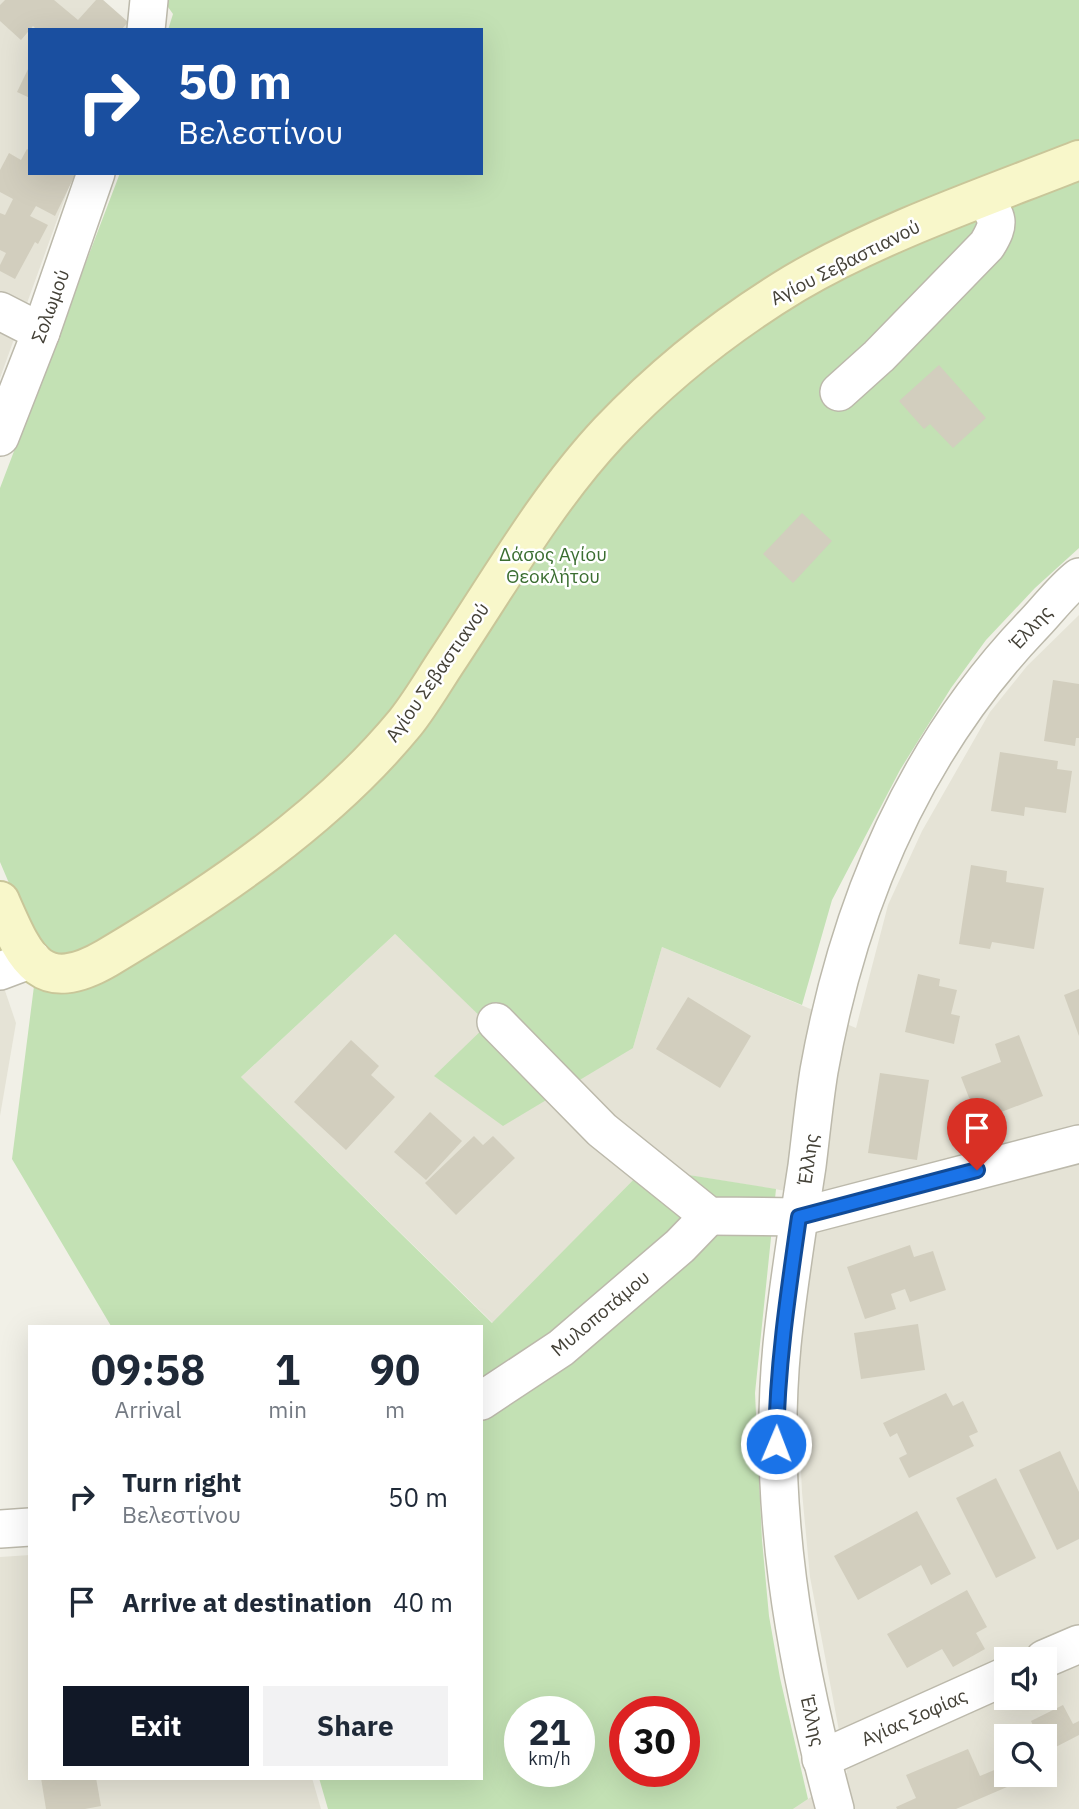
<!DOCTYPE html>
<html lang="en">
<head>
<meta charset="utf-8">
<style>
  :root { --surface:#fff; --page:#f2f2f3; --text:#1f2937; --muted:#747a83; --accent:#111827 }
  body { margin:0; font-family:"IBM Plex Sans",sans-serif; background:var(--page); color:var(--text); height:100vh; display:flex; flex-direction:column; font-size:26px; white-space:nowrap }
  * { box-sizing:border-box; margin:0 }
  p { font-size:23px; color:var(--muted) }
  .icon { flex:none; width:38px; height:38px; fill:none; stroke:currentColor; stroke-width:2; stroke-linecap:round; stroke-linejoin:round }
  .map { position:relative; flex:1; overflow:hidden }
  .details { position:absolute; left:28px; top:1325px; width:455px; height:455px; display:flex; flex-direction:column; background:var(--surface); border-radius:0px; box-shadow:0 7px 28px #0002 }
  .details>* { flex:none }
  .banner { position:absolute; left:28px; top:28px; width:455px; height:147px; border-radius:0px; box-shadow:0 7px 28px #0002; background:#1a4fa0; color:#fff; overflow:hidden }
  .tools { position:absolute; left:994px; top:1647px; display:grid; gap:14px }
  .tools a { display:grid; place-items:center; width:63px; height:63px; border-radius:0px; background:var(--surface); box-shadow:0 7px 28px #0002; font-size:35px }
  .speed { position:absolute; left:504px; top:1696px; display:flex; gap:14px; font-size:35px; font-weight:700; text-align:center }
  .speed>* { display:grid; place-content:center; width:91px; height:91px; border-radius:50%; background:var(--surface); box-shadow:0 7px 28px #0002; line-height:1 }
  .speed small { font-size:18px; font-weight:400 }
  .speed .limit { border:10px solid #d22; background:#fff; color:#111 }
  .pin { position:absolute; display:grid; place-items:center; width:60px; height:60px; color:#fff; margin:-72px -30px; border-radius:50% 50% 50% 0; rotate:-45deg; box-shadow:0 0 7px #0007 }
  .pin .icon { rotate:45deg }
  .me { position:absolute; width:77px; margin:-38px; rotate:1deg; stroke-linejoin:round; filter:drop-shadow(0 0 5px #0008) }
  .turn { display:flex; align-items:center; gap:24px; height:147px; padding:0 35px; font-size:32px }
  .turn .icon { width:91px; height:91px; stroke-width:2.5 }
  .turn b { display:block; font-size:49px; line-height:60px }
  .eta { display:flex; justify-content:space-evenly; align-items:center; height:119px; text-align:center }
  .eta b { font-size:42px; font-weight:700; line-height:49px }
  .button { display:flex; gap:14px; margin-top:auto; padding:14px 35px }
  .button a { flex:1; height:80px; border-radius:0px; background:var(--accent); color:#fff; font-size:28px; font-weight:700; line-height:80px; text-align:center }
  .button a+a { background:var(--page); color:var(--text) }
  ul { padding:0; list-style:none }
  li { display:flex; align-items:center; gap:21px; height:105px; padding:0 35px }
  li div { flex:1 }
  li b { display:block; font-size:26px }
  li em { font-style:normal }
  .map>svg:first-child { display:block }
  .residential { fill:#e5e3d6; fill-rule:evenodd }
  .green { fill:#c3e1b4; fill-rule:evenodd }
  .building { fill:#d2cebe }
  .lines { fill:none; stroke-linecap:round; stroke-linejoin:round }
  .street-casing { stroke:#bcb9ab; stroke-width:40 }
  .secondary-casing { stroke:#c9c699; stroke-width:42 }
  .street { stroke:#fff; stroke-width:37 }
  .secondary { stroke:#f8f7ca; stroke-width:38 }
  .route-casing { stroke:#114b97; stroke-width:18 }
  .route { stroke:#1a73e8; stroke-width:12 }
  .labels { text-anchor:middle; stroke-width:5; stroke-linejoin:round; paint-order:stroke }
  .street-label { font-size:19px; fill:#444137; stroke:#fff }
  .park-label { font-size:19px; fill:#3b6e31; stroke:#fff }
</style>
</head>
<body>
<div class="map">
<svg width="1079" height="1809" viewBox="0 0 1079 1809">
  <rect width="100%" height="100%" fill="#f1f0e7"/>
  <g class="residential">
    <path d="M0,0h103l25,22 -3,8h-95v143h44l-74,205z"/>
    <path d="M1079,615v1194h-286l54,-36 -37,-196 -8,-85 -4,-85 -2,-42 7,-72 20,-96 -178,-29 -152,155 -252,-246 154,-143 94,90 144,24 29,-101 194,81 32,-123 34,-74 68,-119 37,-46zM1006,1659h39v39h-39zM1006,1736h39v38h-39z"/>
    <path d="M0,976l16,47 -16,93z"/>
    <path d="M30,1555v223h282l9,31h-321v-252z"/>
  </g>
  <path class="green" d="M163,0h916v548l-44,40 -49,52 -35,48 -51,82 -68,130 -30,105 -140,-58 -29,101 -130,78 -69,-50 54,-52 -93,-90 -154,143 251,246 153,-155 131,21 -21,204 7,147 7,76 11,62 28,121 -15,10h-465l-9,-31h162v-452h-370l-99,-167 28,-220 -20,-30 -20,-47v-374l120,-315h361v-143h-313l5,-16zM520,1712h59v59h-59zM625,1712h59v59h-59z"/>
  <g class="building">
    <path d="M5,0h49l24,20 18,-20h7l25,22 -7,8h-84l-4,-4 -12,14 -21,-19v-16z"/>
    <path d="M30,65v33l-13,-6z"/>
    <path d="M27,149l3,2v22l45,2 -20,41 -19,-10 -6,10 18,9 -10,19 -3,-2 -20,37 -15,-8v-6l6,-12 -6,-3v-37l5,2 8,-16 -13,-7v-22l9,-17 12,7z"/>
    <path d="M939,365l47,53 -33,30 -23,-24 -6,5 -25,-28z"/>
    <path d="M802,513l30,28 -39,42 -30,-29z"/>
    <path d="M1053,680l26,4v54h-3l-1,8 -31,-5z"/>
    <path d="M1000,752l58,9 -1,8 15,2 -6,42 -41,-6 -1,9 -33,-5z"/>
    <path d="M971,865l36,6 -1,11 38,6 -10,61 -42,-7 -2,7 -31,-5z"/>
    <path d="M918,974l22,5 -1,7 18,4 -6,24 9,2 -6,28 -49,-12z"/>
    <path d="M1079,989v47l-15,-41z"/>
    <path d="M688,997l63,39 -31,52 -64,-39z"/>
    <path d="M1019,1035l24,61 -65,25 -17,-44 40,-15 -6,-18z"/>
    <path d="M351,1040l28,26 -8,9 24,22 -49,53 -52,-48z"/>
    <path d="M880,1073l49,7 -12,80 -49,-7z"/>
    <path d="M430,1112l32,29 -36,39 -32,-28z"/>
    <path d="M474,1136l9,9 10,-9 22,22 -59,57 -31,-32z"/>
    <path d="M910,1245l4,12 19,-6 13,39 -36,12 -5,-13 -14,5 5,15 -31,10 -18,-52z"/>
    <path d="M918,1324l7,46 -64,9 -7,-46z"/>
    <path d="M946,1393l7,13 10,-5 15,31 -9,4 5,10 -65,32 -10,-20 8,-4 -10,-21 -7,4 -7,-14z"/>
    <path d="M1060,1451l19,41v47l-22,11 -38,-80z"/>
    <path d="M996,1478l40,80 -40,20 -40,-80z"/>
    <path d="M917,1511l34,63 -20,11 -10,-20 -63,35 -24,-44z"/>
    <path d="M967,1590l20,37 -11,6 9,16 -32,18 -11,-18 -35,19 -20,-34z"/>
    <path d="M1063,1705l10,19 6,-3v14l-33,17 -1,-16h-7l-7,-15z"/>
    <path d="M968,1749l12,27 19,-8 8,19 -51,22h-59l-1,-2 20,-9 -10,-23z"/>
    <path d="M41,1778h55l5,28 -16,3h-39z"/>
  </g>
  <g class="lines">
    <g class="street-casing">
      <g id="street">
        <path d="M146,30l3,-30"/>
        <path d="M0,311l41,21"/>
        <path d="M839,392l40,-36 108,-111c14,-23 11,-27 -4,-47"/>
        <path d="M0,437l41,-105 55,-159"/>
        <path d="M0,971l32,-12"/>
        <path d="M496,1022l106,108 107,86 90,1 280,-73"/>
        <path d="M481,1401l80,-53 119,-102 29,-30"/>
        <path d="M0,1529l30,-2"/>
        <path d="M1044,1659l35,-15"/>
        <path d="M821,1759l185,-83"/>
        <path d="M835,1809c-41,-152 -68,-306 -53,-464 6,-60 16,-120 25,-179 4,-32 7,-64 12,-95 30,-168 94,-320 212,-444 16,-16 30,-36 48,-50"/>
      </g>
    </g>
    <g class="secondary-casing">
      <path id="secondary" d="M0,901c25,57 40,96 107,57 107,-64 218,-138 298,-235 16,-20 29,-43 43,-64 50,-75 99,-161 161,-227 54,-57 118,-108 186,-149 87,-51 190,-86 284,-123"/>
    </g>
    <use href="#street" class="street"/>
    <use href="#secondary" class="secondary"/>
  </g>
  <g class="lines">
    <g class="route-casing">
      <path id="route" d="M776,1444c1,-77 12,-151 23,-227l178,-47"/>
    </g>
    <use href="#route" class="route"/>
  </g>
  <g class="labels">
    <g class="street-label">
      <text transform="translate(845 262) rotate(-27)" y="7">Αγίου Σεβαστιανού</text>
      <text transform="translate(50 306) rotate(-70)" y="7">Σολωμού</text>
      <text transform="translate(1031 627) rotate(-47)" y="7">Έλλης</text>
      <text transform="translate(437 672) rotate(-55)" y="7">Αγίου Σεβαστιανού</text>
      <text transform="translate(808 1159) rotate(-82)" y="7">Έλλης</text>
      <text transform="translate(600 1313) rotate(-40)" y="7">Μυλοποτάμου</text>
      <text transform="translate(914 1717) rotate(-24)" y="7">Αγίας Σοφίας</text>
      <text transform="translate(813 1721) rotate(77)" y="7">Έλλης</text>
    </g>
    <g class="park-label">
      <text x="553" y="561">Δάσος Αγίου<tspan x="553" dy="22">Θεοκλήτου</tspan></text>
    </g>
  </g>
</svg>
<div class="tools">
<a><svg class="icon" aria-label="sound" viewBox="0 0 24 24"><path d="M4 9h4l5-4v14l-5-4H4zM17 9q2 3 0 6"/></svg></a>
<a><svg class="icon" aria-label="search" viewBox="0 0 24 24"><circle cx="10" cy="10" r="6"/><path d="M15 15l6 6"/></svg></a>
</div>
<div class="speed"><div>21<small>km/h</small></div><div class="limit">30</div></div>
<div class="pin" style="left:977px;top:1170px;background:#d93025"><svg class="icon" aria-label="arrive" viewBox="0 0 24 24"><path d="M6 21V4h12l-3 4 3 4H6"/></svg></div>
<svg class="me" style="left:776px;top:1444px" viewBox="-20 -20 40 40"><circle r="17" fill="#1a73e8" stroke="#fff" stroke-width="3"/><path d="M0-11L8 9 0 5-8 9z" fill="#fff"/></svg>
<div class="banner">
<div class="turn"><svg class="icon" aria-label="right" viewBox="0 0 24 24"><path d="M7 20v-9h11M14 6l5 5-5 5"/></svg><div><b>50 m</b>Βελεστίνου</div></div>
</div>
<section class="details">
<div class="eta">
<div><b>09:58</b><p>Arrival</p></div>
<div><b>1</b><p>min</p></div>
<div><b>90</b><p>m</p></div>
</div>
<ul>
<li><svg class="icon" aria-label="right" viewBox="0 0 24 24"><path d="M7 20v-9h11M14 6l5 5-5 5"/></svg><div><b>Turn right</b><p>Βελεστίνου</p></div><em>50 m</em></li>
<li><svg class="icon" aria-label="arrive" viewBox="0 0 24 24"><path d="M6 21V4h12l-3 4 3 4H6"/></svg><div><b>Arrive at destination</b></div><em>40 m</em></li>
</ul>
<div class="button"><a>Exit</a><a>Share</a></div>
</section>
</div>
</body>
</html>
